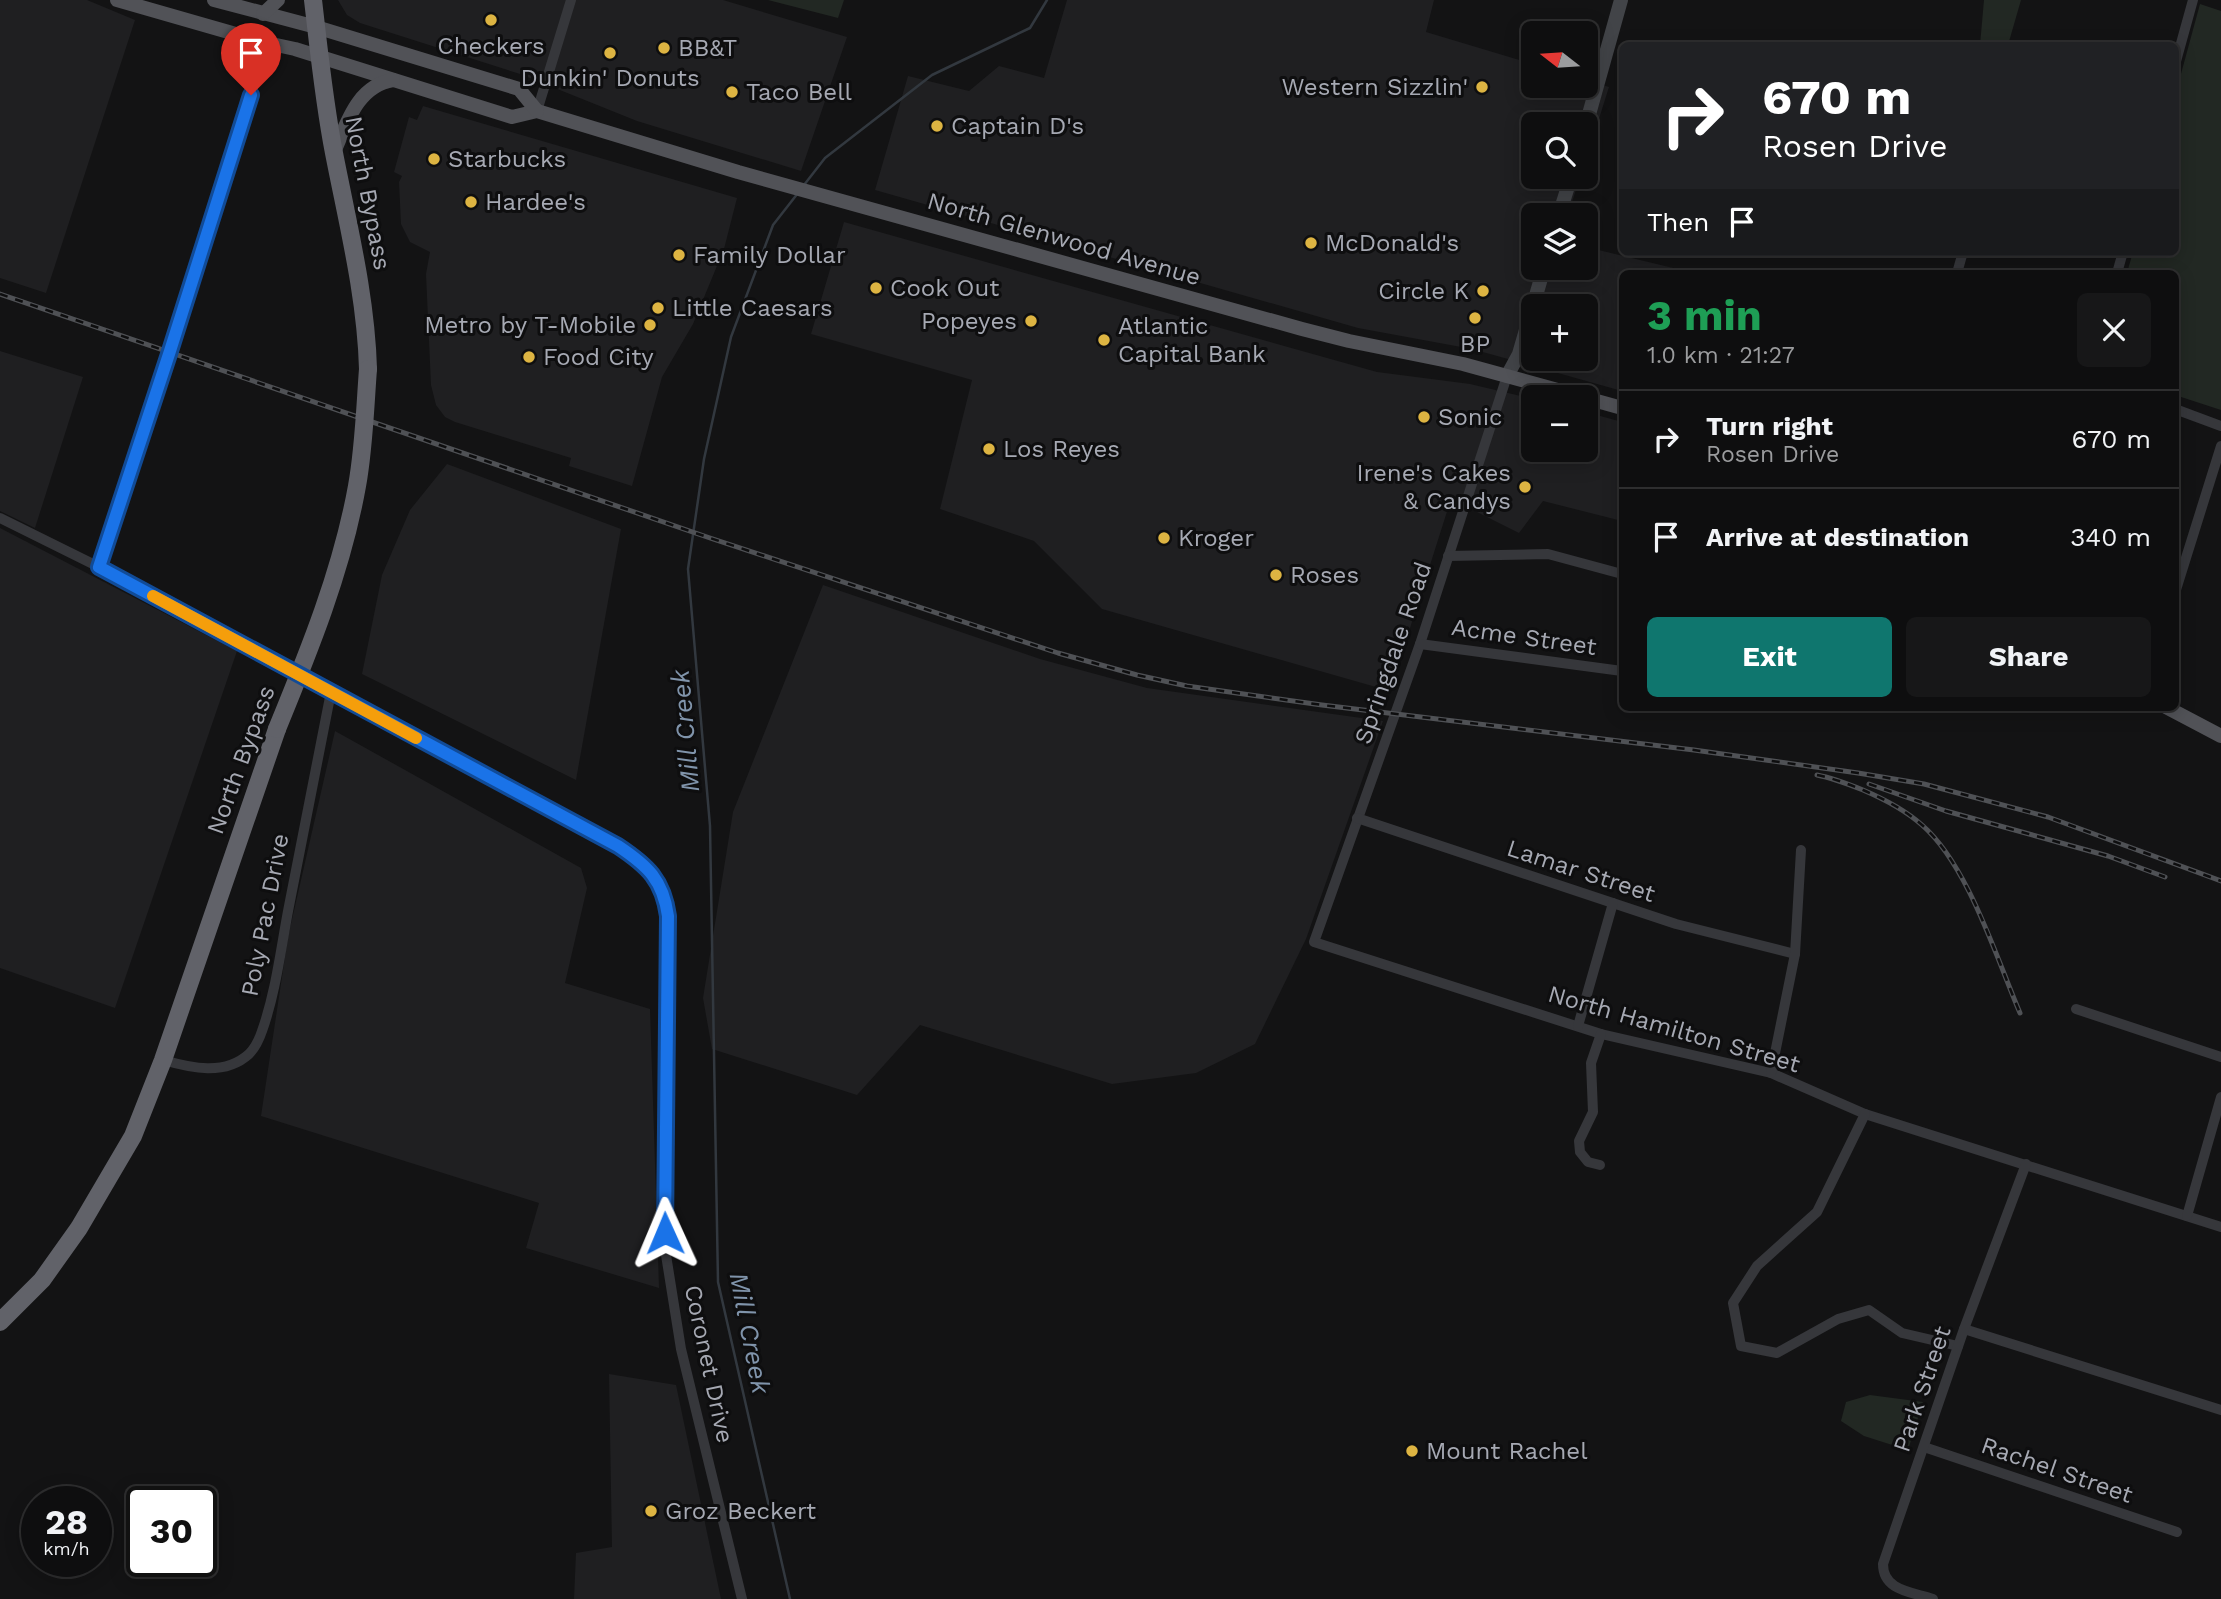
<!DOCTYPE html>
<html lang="en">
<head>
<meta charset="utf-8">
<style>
  :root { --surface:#0e0e0f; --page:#171718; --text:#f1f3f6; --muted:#9b9c9e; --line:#2e2e2f; --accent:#0f766e }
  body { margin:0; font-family:"Work Sans",sans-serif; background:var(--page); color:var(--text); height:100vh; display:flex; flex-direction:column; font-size:26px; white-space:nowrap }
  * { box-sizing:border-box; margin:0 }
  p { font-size:23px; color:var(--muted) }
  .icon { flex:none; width:38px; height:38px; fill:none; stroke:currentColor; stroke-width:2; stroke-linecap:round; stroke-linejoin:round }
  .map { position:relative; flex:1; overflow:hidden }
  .details { position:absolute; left:1619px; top:270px; width:560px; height:441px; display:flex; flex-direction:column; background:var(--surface); border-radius:10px; box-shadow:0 4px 18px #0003,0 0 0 2px var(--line) }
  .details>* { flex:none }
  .banner { position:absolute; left:1619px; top:42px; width:560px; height:214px; border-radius:10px; box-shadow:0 4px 18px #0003,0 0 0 2px var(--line); background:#202124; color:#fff; overflow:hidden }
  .needle { width:46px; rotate:287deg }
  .fabs { position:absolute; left:1521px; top:21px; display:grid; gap:14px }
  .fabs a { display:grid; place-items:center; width:77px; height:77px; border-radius:10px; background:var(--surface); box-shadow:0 4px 18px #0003,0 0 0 2px var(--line); font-size:35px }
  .speed { position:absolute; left:21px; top:1486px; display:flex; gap:14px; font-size:35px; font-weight:700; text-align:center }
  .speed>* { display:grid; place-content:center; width:91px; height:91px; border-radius:50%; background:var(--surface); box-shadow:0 4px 18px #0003,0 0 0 2px var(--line); line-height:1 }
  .speed small { font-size:18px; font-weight:400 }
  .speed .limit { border:4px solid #111; border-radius:10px; background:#fff; color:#111 }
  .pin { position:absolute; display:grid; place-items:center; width:60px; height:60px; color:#fff; margin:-72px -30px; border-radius:50% 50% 50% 0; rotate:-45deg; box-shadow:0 0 7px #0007 }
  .pin .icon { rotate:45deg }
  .me { position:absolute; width:77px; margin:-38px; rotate:359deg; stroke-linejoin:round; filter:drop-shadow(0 0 5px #0008) }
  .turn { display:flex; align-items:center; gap:24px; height:147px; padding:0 28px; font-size:32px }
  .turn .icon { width:91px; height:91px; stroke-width:2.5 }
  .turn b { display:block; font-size:49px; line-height:60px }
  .then { display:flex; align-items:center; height:66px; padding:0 28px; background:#0003; gap:14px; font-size:26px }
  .round { display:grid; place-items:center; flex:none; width:74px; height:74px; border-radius:10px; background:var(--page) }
  .overview { display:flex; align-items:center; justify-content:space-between; height:119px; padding:0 28px }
  h1 { font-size:42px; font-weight:700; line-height:52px; color:#1e9e55 }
  .cta { display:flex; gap:14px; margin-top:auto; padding:14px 28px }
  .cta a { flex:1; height:80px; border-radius:10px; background:var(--accent); color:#fff; font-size:28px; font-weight:700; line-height:80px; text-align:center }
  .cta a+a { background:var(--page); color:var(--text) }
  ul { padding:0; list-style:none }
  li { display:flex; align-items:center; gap:21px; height:98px; padding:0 28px; border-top:2px solid var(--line) }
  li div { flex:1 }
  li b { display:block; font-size:26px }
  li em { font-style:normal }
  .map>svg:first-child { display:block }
  .built { fill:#1f1f21; fill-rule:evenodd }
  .green { fill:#222823 }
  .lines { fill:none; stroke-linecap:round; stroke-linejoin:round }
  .stream { stroke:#32383f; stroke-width:2.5 }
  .street { stroke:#36373b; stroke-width:10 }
  .secondary { stroke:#424448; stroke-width:14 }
  .primary { stroke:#515257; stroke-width:14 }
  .highway { stroke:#616269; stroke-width:18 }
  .rail-casing { stroke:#4f5155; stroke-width:5 }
  .rail { stroke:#0e0e0f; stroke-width:2.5; stroke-dasharray:8; stroke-linecap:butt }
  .highway-bridge { stroke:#616269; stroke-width:18 }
  .route-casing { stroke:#114b97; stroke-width:18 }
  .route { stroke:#1a73e8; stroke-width:12 }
  .slow { stroke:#f59e0b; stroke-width:12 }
  .poi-dot { fill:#ddb442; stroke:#0e0e0f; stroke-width:2.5 }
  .labels { text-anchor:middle; stroke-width:6; stroke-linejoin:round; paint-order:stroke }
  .poi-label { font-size:24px; fill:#a6a9b3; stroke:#0e0e0f; text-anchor:start }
  .street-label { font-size:24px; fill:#a6a9b3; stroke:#0e0e0f }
  .water-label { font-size:26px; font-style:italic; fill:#8094ab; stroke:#0e0e0f }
</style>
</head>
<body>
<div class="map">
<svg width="2221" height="1599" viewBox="0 0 2221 1599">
  <rect width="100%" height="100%" fill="#131314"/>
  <g class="built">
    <path d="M0,0h87l48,20 -89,273 -46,-15z"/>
    <path d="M338,0h385l124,37 -46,134 -164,-50 -117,-47 -160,-51 -13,-8z"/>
    <path d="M1067,0h367l-8,32 107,32v22h53v-6l23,7 -23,73v-36h-53v53h47l-12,38h-35v53h53v-21l108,26h-72v118l-150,-42 -114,-21 -483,-138 33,-114 61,15 30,-25 45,12zM1533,306h53v53h-53z"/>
    <path d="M423,106l314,92 -13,51 -31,75 -31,53 -30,109 -63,-20 2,-8 -116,-36 -10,-5 -9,-12 -5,-20 -5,-111 4,-22 -20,-10 -9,-18 -2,-42 3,-6 -8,-4 15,-55 8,3z"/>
    <path d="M844,222l533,150 93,12 63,15v51h53v-38l36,10v99l-79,-20 -24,32 -68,-34 -61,192 -288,-82 -68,-68 -94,-32 32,-129 -161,-46z"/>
    <path d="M0,351l83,26 -48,151 -35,-17z"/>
    <path d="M447,464l174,65 -45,251 -214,-106 20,-99 28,-65z"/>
    <path d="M0,528l237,123 -122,357 -115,-40z"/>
    <path d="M823,585l217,74 107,29 236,33 -77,218 -51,105 -59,29 -84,11 -192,-59 -63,70 -145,-46 -9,-51 30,-186z"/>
    <path d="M335,731l246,137 6,20 -22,95 85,26 9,279 -133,-40 13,-45 -278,-87 27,-179z"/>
    <path d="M609,1374l67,11 45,214h-147l2,-46 36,-6z"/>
  </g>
  <g class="green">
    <path d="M768,0h76l-6,18z"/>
    <path d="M1984,0h37l-13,45h-28z"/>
    <path d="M2200,4l21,7v399l-46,-15v-122h-48l6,-21h42v-156z"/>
    <path d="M1870,1395l53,7 -15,48 -44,-14 -23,-15 5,-19z"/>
  </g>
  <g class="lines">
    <g class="stream">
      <path d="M804,185l21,-27 107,-83 98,-47 17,-28"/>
      <path d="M790,1599l-72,-317 -8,-456 -22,-257 16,-110 27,-122 42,-112 25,-32"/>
    </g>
    <g class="street">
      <path d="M2175,65l18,-65"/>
      <path d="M537,111l34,-111"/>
      <path d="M1957,273l6,-21"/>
      <path d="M2117,273l6,-21"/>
      <path d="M1507,376l-87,268 -106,298 287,92 170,39 94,41 356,113"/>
      <path d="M2175,409l46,17"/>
      <path d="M0,518l99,49 519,279c30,20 45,34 50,70l-4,296 2,43 15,94 61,250"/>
      <path d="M1448,556l100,-2 74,20"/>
      <path d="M99,567l71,-216 97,-308"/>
      <path d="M2175,593l46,-147"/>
      <path d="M1420,644l202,27"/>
      <path d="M1357,818l319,106 119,30"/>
      <path d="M2076,1009l145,48"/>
      <path d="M1578,1026l35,-123"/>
      <path d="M163,1060c28,8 62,16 86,-6 7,-7 10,-14 13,-23 14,-39 19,-84 27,-125 14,-71 28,-143 42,-214"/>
      <path d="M1771,1073l24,-119 6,-104"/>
      <path d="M1865,1114l-48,98 -60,54 -24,37 8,43 36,7 61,-34 31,-9 33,23 56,13"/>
      <path d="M1600,1165l-12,-3 -8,-10 -1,-11 14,-29 -2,-49 10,-29"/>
      <path d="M2187,1216l34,-119"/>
      <path d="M1964,1329l257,81"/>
      <path d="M1924,1447l253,85"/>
      <path d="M1933,1599c-21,-7 -50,-8 -50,-35l81,-235 62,-165"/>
    </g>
    <g class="secondary">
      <path d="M1586,125l35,-125"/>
      <path d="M1559,215l12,-38"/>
      <path d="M1507,376l12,-22 25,-86"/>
    </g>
    <g class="primary">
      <path d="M117,0l150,43 28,6 217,68 25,-6 201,61 564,157 47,12 114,23 120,33"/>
      <path d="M214,0l102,27 203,62 18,22"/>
      <path d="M263,14l15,-14"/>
      <path d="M334,152c13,-29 23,-66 59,-72"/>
      <path d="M1586,398l36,10"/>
      <path d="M2166,707l55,29"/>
    </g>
    <g class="highway">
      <path d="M313,0c6,51 11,102 21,153 14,72 32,143 34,216"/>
      <path d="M0,1322l42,-42 37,-52 54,-92 30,-76 114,-331"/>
    </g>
    <g class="rail-casing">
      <g id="rail">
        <path d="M0,294l710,244 348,115 79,22 50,11 135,19 372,45 164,23 66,11 124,33 173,64"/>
        <path d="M1817,775c16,3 31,9 46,15 21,9 42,20 59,35 46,40 74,132 98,188"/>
        <path d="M1869,784l77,27 162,45 57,21"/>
      </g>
    </g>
    <use href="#rail" class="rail"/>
    <path class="highway-bridge" d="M277,729c32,-78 65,-159 80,-243 7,-38 8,-78 11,-117"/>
  </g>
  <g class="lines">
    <g class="route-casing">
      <path id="route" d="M251,95l-81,256 -71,216 519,279c30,20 45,34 50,70l-3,317"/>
    </g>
    <use href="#route" class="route"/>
    <path class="slow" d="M153,596l263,142"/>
  </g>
  <g class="poi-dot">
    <circle cx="491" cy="20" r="7"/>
    <circle cx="664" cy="48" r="7"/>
    <circle cx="610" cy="53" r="7"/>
    <circle cx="1482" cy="87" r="7"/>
    <circle cx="732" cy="92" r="7"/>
    <circle cx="937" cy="126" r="7"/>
    <circle cx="434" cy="159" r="7"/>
    <circle cx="471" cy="202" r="7"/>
    <circle cx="1311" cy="243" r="7"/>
    <circle cx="679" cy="255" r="7"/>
    <circle cx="876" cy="288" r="7"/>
    <circle cx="1483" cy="291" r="7"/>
    <circle cx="658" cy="308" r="7"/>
    <circle cx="1475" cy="318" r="7"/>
    <circle cx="1031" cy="321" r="7"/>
    <circle cx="650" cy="325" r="7"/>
    <circle cx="1104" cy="340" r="7"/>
    <circle cx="529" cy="357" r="7"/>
    <circle cx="1424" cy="417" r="7"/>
    <circle cx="989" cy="449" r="7"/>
    <circle cx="1525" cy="487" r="7"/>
    <circle cx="1164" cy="538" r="7"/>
    <circle cx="1276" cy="575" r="7"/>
    <circle cx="1412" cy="1451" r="7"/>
    <circle cx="651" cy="1511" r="7"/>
  </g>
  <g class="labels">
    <g class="poi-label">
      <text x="491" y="54" text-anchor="middle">Checkers</text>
      <text x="678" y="56">BB&amp;T</text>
      <text x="610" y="86" text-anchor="middle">Dunkin' Donuts</text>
      <text x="1468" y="95" text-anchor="end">Western Sizzlin'</text>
      <text x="746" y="100">Taco Bell</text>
      <text x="951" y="134">Captain D's</text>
      <text x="448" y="167">Starbucks</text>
      <text x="485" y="210">Hardee's</text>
      <text x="1325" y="251">McDonald's</text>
      <text x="693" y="263">Family Dollar</text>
      <text x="890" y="296">Cook Out</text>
      <text x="1469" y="299" text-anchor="end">Circle K</text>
      <text x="672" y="316">Little Caesars</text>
      <text x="1017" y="329" text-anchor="end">Popeyes</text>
      <text x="636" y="333" text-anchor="end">Metro by T-Mobile</text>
      <text x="1118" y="334">Atlantic<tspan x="1118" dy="28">Capital Bank</tspan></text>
      <text x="1475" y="352" text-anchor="middle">BP</text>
      <text x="543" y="365">Food City</text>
      <text x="1438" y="425">Sonic</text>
      <text x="1003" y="457">Los Reyes</text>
      <text x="1511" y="481" text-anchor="end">Irene's Cakes<tspan x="1511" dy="28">&amp; Candys</tspan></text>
      <text x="1178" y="546">Kroger</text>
      <text x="1290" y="583">Roses</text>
      <text x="1426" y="1459">Mount Rachel</text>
      <text x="665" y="1519">Groz Beckert</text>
    </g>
    <g class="street-label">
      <text transform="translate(368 193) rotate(79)" y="8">North Bypass</text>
      <text transform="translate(1064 239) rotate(16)" y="8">North Glenwood Avenue</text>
      <text transform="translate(1524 637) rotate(8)" y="8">Acme Street</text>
      <text transform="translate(1393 653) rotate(-71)" y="8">Springdale Road</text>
      <text transform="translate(241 760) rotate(-70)" y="8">North Bypass</text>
      <text transform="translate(1581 871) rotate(18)" y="8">Lamar Street</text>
      <text transform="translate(265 915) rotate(-79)" y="8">Poly Pac Drive</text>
      <text transform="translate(1674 1029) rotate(16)" y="8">North Hamilton Street</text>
      <text transform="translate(709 1364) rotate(78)" y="8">Coronet Drive</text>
      <text transform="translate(1922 1389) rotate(-71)" y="8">Park Street</text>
      <text transform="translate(2057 1470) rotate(19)" y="8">Rachel Street</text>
    </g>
    <g class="water-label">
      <text transform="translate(685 731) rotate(-95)" y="9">Mill Creek</text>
      <text transform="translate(750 1333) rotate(79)" y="9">Mill Creek</text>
    </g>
  </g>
</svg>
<div class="fabs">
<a><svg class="needle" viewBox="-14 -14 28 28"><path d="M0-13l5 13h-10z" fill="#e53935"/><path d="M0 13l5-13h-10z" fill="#9b9c9e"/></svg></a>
<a><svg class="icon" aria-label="search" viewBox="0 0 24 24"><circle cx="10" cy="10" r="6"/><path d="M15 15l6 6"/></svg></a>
<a><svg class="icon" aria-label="layers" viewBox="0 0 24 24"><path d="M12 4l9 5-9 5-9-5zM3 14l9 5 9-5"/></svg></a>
<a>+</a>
<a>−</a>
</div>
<div class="speed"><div>28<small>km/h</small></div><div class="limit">30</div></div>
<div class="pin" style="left:251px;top:95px;background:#d93025"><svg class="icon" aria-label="arrive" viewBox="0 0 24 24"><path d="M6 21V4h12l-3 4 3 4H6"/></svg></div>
<svg class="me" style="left:665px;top:1233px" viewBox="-20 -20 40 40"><path d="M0-17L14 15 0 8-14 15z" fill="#1a73e8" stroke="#fff" stroke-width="4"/></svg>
<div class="banner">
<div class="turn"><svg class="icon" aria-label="right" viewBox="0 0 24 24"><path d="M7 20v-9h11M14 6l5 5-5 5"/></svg><div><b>670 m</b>Rosen Drive</div></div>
<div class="then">Then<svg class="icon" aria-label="arrive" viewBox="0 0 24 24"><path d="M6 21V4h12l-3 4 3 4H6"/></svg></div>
</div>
<section class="details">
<div class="overview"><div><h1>3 min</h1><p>1.0 km · 21:27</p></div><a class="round"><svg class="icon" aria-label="close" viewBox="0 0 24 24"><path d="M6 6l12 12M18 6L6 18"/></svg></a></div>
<ul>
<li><svg class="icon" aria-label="right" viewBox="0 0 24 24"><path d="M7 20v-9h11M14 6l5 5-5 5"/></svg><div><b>Turn right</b><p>Rosen Drive</p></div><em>670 m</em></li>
<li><svg class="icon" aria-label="arrive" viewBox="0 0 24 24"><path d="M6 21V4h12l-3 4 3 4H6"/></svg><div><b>Arrive at destination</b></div><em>340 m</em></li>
</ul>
<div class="cta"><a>Exit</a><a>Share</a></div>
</section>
</div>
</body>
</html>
